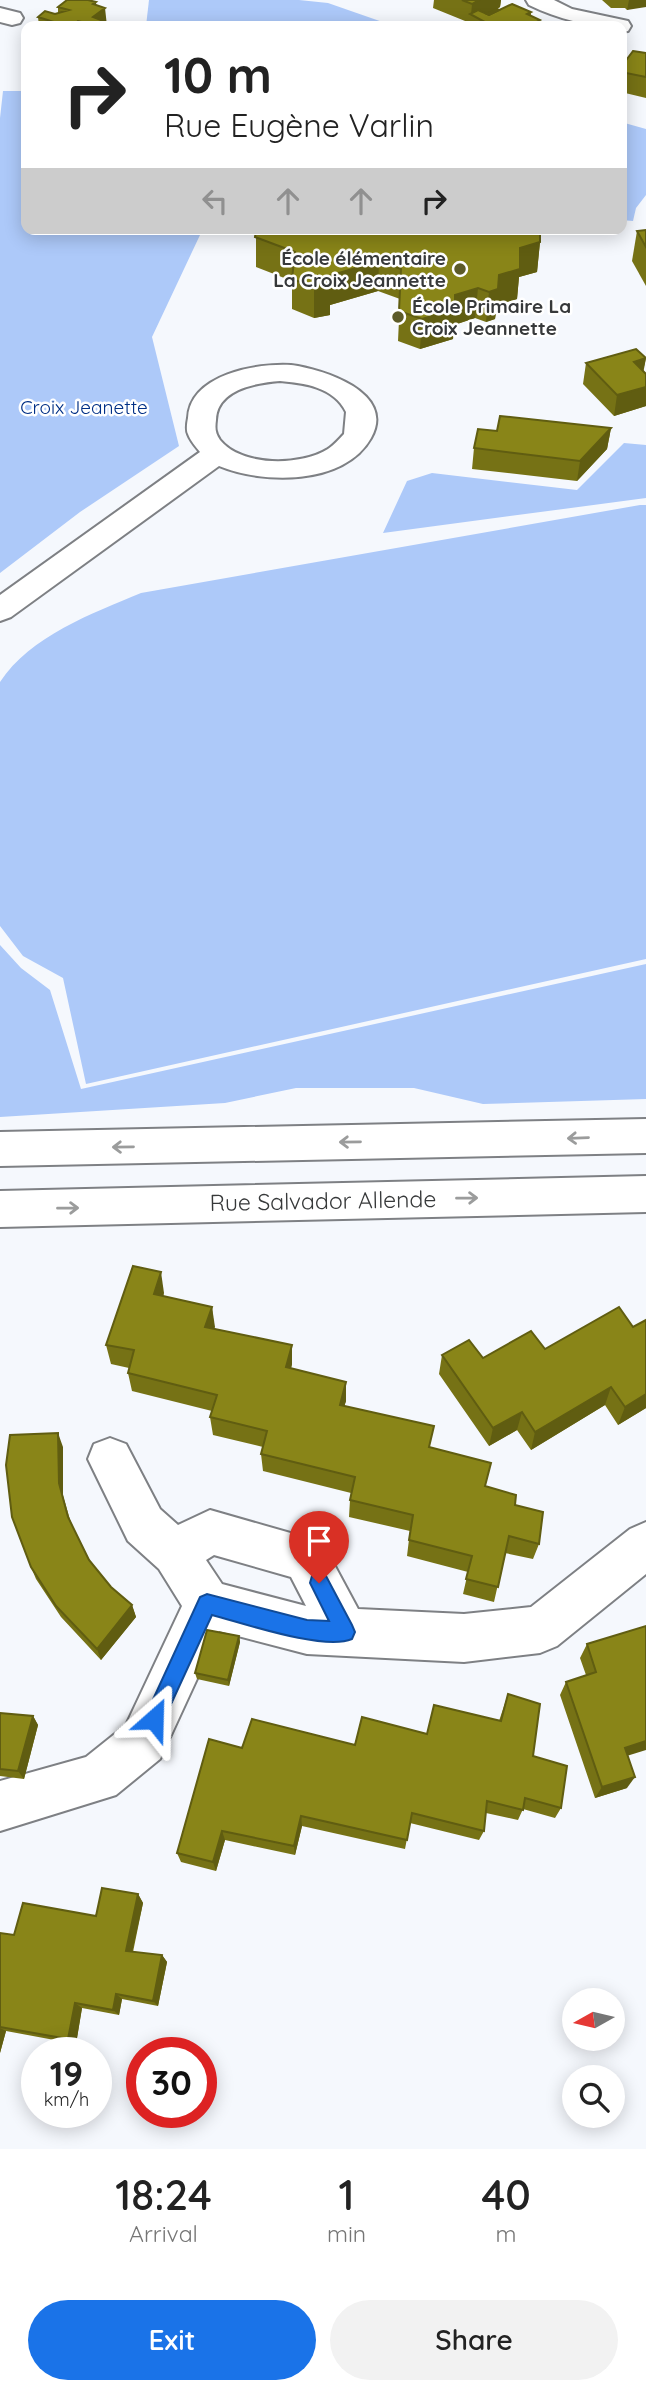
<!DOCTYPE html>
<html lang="en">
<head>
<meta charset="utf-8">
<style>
  :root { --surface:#fff; --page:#f2f2f2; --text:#222; --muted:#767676; --accent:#1a73e8 }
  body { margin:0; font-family:Quicksand,sans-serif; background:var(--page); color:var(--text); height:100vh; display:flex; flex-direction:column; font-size:26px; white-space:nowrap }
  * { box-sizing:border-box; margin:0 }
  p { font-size:23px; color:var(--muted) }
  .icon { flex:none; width:38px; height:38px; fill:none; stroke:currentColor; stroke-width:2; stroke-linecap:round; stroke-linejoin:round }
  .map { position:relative; height:2149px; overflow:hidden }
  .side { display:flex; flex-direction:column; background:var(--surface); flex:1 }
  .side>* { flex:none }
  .top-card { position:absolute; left:21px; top:21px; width:606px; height:214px; border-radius:14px; box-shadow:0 4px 18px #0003; background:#fff; color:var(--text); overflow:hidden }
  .needle { width:46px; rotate:262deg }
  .tools { position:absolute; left:562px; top:1988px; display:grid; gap:14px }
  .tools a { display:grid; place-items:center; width:63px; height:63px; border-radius:50%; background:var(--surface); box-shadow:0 4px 18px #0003; font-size:35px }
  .speed { position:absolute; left:21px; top:2037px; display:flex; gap:14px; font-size:35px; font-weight:700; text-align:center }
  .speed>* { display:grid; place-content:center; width:91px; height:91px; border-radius:50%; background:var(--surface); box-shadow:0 4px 18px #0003; line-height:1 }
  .speed small { font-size:18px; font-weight:400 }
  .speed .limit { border:10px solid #d22; background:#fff; color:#111 }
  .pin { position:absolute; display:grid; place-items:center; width:60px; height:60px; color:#fff; margin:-72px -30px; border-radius:50% 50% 50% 0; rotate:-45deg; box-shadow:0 0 7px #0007 }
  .pin .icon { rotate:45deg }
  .me { position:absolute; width:77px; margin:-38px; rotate:25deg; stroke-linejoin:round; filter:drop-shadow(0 0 5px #0008) }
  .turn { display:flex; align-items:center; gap:24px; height:147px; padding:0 28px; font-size:32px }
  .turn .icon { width:91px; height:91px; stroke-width:2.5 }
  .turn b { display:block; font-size:49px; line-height:60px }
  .lanes { display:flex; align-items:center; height:66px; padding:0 28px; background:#0003; justify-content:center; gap:35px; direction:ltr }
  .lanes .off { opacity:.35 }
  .eta { display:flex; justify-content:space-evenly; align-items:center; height:119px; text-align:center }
  .eta b { font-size:42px; font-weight:600; line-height:49px }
  .cta { display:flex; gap:14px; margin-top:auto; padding:14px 28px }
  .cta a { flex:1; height:80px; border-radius:42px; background:var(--accent); color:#fff; font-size:28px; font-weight:600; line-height:80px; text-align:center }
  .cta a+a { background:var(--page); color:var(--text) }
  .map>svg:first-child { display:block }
  .green { fill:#adc9f9 }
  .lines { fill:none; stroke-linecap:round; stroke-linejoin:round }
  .street-casing { stroke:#7e8084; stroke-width:4 }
  .secondary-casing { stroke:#7e8084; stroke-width:4 }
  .street { fill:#fff; fill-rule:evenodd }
  .secondary { fill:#fff; fill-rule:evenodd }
  .wall { fill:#767215 }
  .shaded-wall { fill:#605d11 }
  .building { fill:#898518; stroke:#605d11; stroke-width:2 }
  .oneway { stroke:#9b9c9c }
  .route { fill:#1a73e8; stroke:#114b97; stroke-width:2 }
  .poi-dot { fill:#5d5b28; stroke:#fff; stroke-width:2.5 }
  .labels { text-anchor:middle; stroke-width:5; stroke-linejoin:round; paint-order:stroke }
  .far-poi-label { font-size:19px; font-weight:bold; fill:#37393a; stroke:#fff; text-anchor:end }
  .far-park-label { font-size:19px; fill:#002f85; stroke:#fff }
  .street-label { font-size:23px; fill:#37393a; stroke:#fff }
</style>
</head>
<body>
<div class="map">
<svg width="646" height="2149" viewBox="0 0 646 2149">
  <rect width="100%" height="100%" fill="#f5f8fd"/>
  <g class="green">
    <path d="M149,0h150l29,3 66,23h-248z"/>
    <path d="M3,91h23v138h156l18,6 -48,102 27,109 -99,66 -80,61v-455z"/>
    <path d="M621,122l25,7v66l-10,13 -3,13 -12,-1z"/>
    <path d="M624,443l22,2v53l-263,35 24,-52 25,-8 145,17z"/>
    <path d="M640,505h6v454l-560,125 -23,-106 -40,-22 -23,-30v-244c30,-46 93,-69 141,-89z"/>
    <path d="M0,945l21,23 29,22 31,99 565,-125v135l-163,5 -69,-16h-118l-71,15 -225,14z"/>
  </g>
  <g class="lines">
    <g class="street-casing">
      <g id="street">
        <path d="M526,0h28l18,9 56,12 3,5 -3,5 -7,1v-6c-34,0 -61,-6 -92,-21z"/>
        <path d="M0,8l20,5 3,5 -3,5 -8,2 -12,-3z"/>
        <path d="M291,365c31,4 106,27 80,73 -27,48 -109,46 -152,28l-208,151 -11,4v-26l200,-143c-4,-5 -10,-12 -12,-18 -2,-4 -1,-11 0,-16 2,-44 69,-55 103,-53zM280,381c24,2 54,6 66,31l-2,22c-5,5 -10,11 -16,15 -27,17 -86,18 -108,-9 -5,-7 -5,-12 -4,-20 1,-31 40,-37 64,-39z"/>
        <path d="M110,1438l16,6 34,65 18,16 32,-15 112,32 36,67 106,5 67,-7 99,-78 16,-7v52l-89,72 -17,7 -76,9 -157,-8 -88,-23 -59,128 -44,36 -116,36v-50l86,-24 40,-32 56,-119 -23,-37 -31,-28 -40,-82 6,-15zM214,1555l77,22 15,29 -84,-22 -16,-24z"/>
      </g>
    </g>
    <g class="secondary-casing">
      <g id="secondary">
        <path d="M646,1119v34l-646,13v-34z"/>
        <path d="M646,1176v36l-646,15v-36z"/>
      </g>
    </g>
    <use href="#street" class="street"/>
    <use href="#secondary" class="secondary"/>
  </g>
  <g class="wall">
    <path d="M434,0h67l-1,7 -3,2 34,3v4l8,10h-70l1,-3 -37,-15z"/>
    <path d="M602,0h44l-19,10 -2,-2h-14z"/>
    <path d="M96,5l11,21h-68l-1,-9 20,-4v-6z"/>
    <path d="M646,53v45l-25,-6v-25z"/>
    <path d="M251,229h289v13l-3,30 -18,5 -2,22 -20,6 -2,14 -9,3 -11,-4 -21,7 -1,14 -33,10 -22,-8 2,-42 -22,-8 -48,14v10l-16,3 -22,-9v-28l-36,-14v-35l-5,-2z"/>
    <path d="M646,230v56l-14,-25 5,-30z"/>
    <path d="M646,358l-3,13 3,3v32l-32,10 -31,-32 3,-21z"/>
    <path d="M611,428l-4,21 -30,32 -105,-12 2,-21z"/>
    <path d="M164,1293l-1,3 49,11 2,21 78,36 -1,5 55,13v19l-2,5 86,41 55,39 30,19 24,39 -6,15 -28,-6 -11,49 -31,-8 5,-22 -61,-16 3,-25 -61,-14 1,-17 1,-7 -88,-22 -2,-17 2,-7 -50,-12 -3,-18 2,-6 -80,-20 -4,-18 1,-5 -18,-4 -5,-19z"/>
    <path d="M646,1320v88l-28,17 -13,-20 -74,45 -14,-20 -28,16 -50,-72 3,-19 41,3 62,-9 88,-22z"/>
    <path d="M63,1447v49l8,27 18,37 22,27 21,18 4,12 -35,43 -40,-43 -25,-38 -5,-12z"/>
    <path d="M239,1636l1,6 -11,44 -32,-7 -2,-6z"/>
    <path d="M587,1644l41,112 -1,32 -32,10 -35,-103 6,-13 20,-7 -6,-17z"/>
    <path d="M508,1694l25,62 28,52 -6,10 -32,-9 -5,11 -32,-7 -2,18 -5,9 -69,-17 -5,26 -103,-23 -7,29 -70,-15 -9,31 -35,-9 -4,-9 65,-105 113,-3 144,-24z"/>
    <path d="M0,1713l33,3 5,9 -14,54 -24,-3z"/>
    <path d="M138,1894l5,9 -10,49 29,3 5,7 -9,44 -36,-7 -3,16 -37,-7 -6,36 -70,-13 -6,22v-120l14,2 82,-19z"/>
  </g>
  <g class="shaded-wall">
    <path d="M479,0h22l-1,7 -21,12 -8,-4 1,-11z"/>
    <path d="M629,0h17v7l-19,3z"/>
    <path d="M96,2l1,12 8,-6 2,18h-13l-1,-9v-13z"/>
    <path d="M540,20l-1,6h-8v-1z"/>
    <path d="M540,242l-3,30 -18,5 -2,22 -20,6 -2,14 -9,3 3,-30 10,-17 21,-27z"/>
    <path d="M379,261l-1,30 -48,14v10l-16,3v-31l11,-10z"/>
    <path d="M478,288l-3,30 -21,7 -1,14 -33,10 2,-30 33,-24z"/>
    <path d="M646,358l-4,21 -8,-17z"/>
    <path d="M646,387v19l-32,10 3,-21z"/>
    <path d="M611,428l-4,21 -30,32 3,-20z"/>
    <path d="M161,1272l3,21 -6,21 -4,-20z"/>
    <path d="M212,1307l3,20 -7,19 -3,-19z"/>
    <path d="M292,1345v19l-6,22v-19z"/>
    <path d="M346,1382v19l-7,22 1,-18z"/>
    <path d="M611,1387l-6,18 -74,45 4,-18z"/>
    <path d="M646,1394v14l-28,17 7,-18z"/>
    <path d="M522,1412l-5,18 -28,16 4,-18z"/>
    <path d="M58,1433l5,14v49l10,34 -14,-47z"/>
    <path d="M132,1605l4,12 -35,43 -4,-11z"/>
    <path d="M239,1636l1,6 -11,44 -1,-6z"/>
    <path d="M33,1716l5,9 -14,54 -6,-8z"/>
    <path d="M646,1741v9l-29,9 8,-11z"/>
    <path d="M635,1777l-8,11 -32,10 7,-11z"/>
    <path d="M301,1816l1,10 -7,29 -1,-9z"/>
    <path d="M222,1831l3,9 -9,31 -3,-9z"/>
    <path d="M138,1894l5,9 -12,54 -5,-6z"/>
    <path d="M162,1955l5,7 -9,44 -5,-5z"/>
    <path d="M116,1994l6,5 -3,16 -6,-5z"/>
    <path d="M75,2003l7,5 -6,36 -8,-5z"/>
    <path d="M0,2028l6,3 -6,22z"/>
  </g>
  <g class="building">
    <path d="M67,0h21l8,2 -3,2 12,4 -12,9 8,3 -7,5 -16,-4 -4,4 -11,-3 -3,2 -22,-7 7,-6 10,3 14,-4 -11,-3z"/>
    <path d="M462,0h17l-7,4z"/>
    <path d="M512,4l19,8 -4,2 13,6 -9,5 3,1h-42l-22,-12 8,-4 11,5z"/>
    <path d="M497,9l2,1 -10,5 -2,-1z"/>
    <path d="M633,51l13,2v24l-25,-5v-5z"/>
    <path d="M258,229h282v13l-20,6v21l-21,6 -1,14 -9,3 -11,-4 -23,7v14l-33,10 -23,-8 2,-42 -22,-8 -54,16 5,8 -16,2 -22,-8 3,-27 -40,-15 1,-7z"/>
    <path d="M646,230v17l-9,-16z"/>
    <path d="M636,349l10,9 -12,4 12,12v13l-29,8 -31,-32z"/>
    <path d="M500,416l111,12 -31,33 -106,-13 4,-19 19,2z"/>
    <path d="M133,1266l28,6 -7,22 58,13 -7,20 87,18 -6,22 60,15 -6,23 94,21 -5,21 62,16 -6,23 31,9 -1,10 28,7 -4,32 -30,-8 -11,51 -32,-8 6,-23 -63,-16 4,-25 -63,-15 5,-23 -94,-23 6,-23 -57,-14 7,-22 -89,-22 6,-23 -28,-5z"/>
    <path d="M619,1307l14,20 13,-7v74l-21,13 -14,-20 -76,45 -13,-20 -29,16 -51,-73 27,-15 14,18 48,-27 14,18z"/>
    <path d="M58,1433l1,50 9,34 21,43 22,27 21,18 -35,44 -41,-43 -25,-39 -19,-50 -6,-52 4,-30z"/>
    <path d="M646,1626v115l-21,7 10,29 -33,10 -36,-105 30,-10 -9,-28z"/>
    <path d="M207,1630l32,6 -11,44 -33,-7z"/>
    <path d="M508,1694l32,10 -7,52 34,10 -6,42 -36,-10 -2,12 -36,-9 -3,30 -72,-18 -5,27 -106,-24 -7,30 -72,-15 -9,31 -36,-9 32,-114 33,9 10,-29 103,26 7,-28 65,17 7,-29 67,16z"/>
    <path d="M0,1713l33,3 -15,55 -18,-2z"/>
    <path d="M102,1888l36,6 -12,57 36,4 -9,46 -37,-7 -3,16 -38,-7 -7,36 -68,-12v-94l14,2 9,-32 73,13z"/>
  </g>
  <defs><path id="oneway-shaft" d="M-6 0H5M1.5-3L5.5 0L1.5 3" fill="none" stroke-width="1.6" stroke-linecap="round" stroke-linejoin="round" transform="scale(1.75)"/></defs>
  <g class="oneway">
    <use href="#oneway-shaft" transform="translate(578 1138) rotate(178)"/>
    <use href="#oneway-shaft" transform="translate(350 1142) rotate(179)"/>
    <use href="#oneway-shaft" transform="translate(123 1147) rotate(179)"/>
    <use href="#oneway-shaft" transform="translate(467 1198) rotate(-1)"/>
    <use href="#oneway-shaft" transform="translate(68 1208) rotate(-1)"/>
  </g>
  <path class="route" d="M319,1573l7,3 26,49 3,7 -3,7c-28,12 -109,-16 -140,-24l-51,111 -7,3 -7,-3 -3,-7 56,-122 7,-3 100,26 22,1 -19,-38 2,-7z"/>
  <g class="poi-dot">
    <circle cx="460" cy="269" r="7"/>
    <circle cx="398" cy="317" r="7"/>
  </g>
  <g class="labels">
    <g class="far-poi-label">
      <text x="446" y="265">École élémentaire<tspan x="446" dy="22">La Croix Jeannette</tspan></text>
      <text x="412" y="313" text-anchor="start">École Primaire La<tspan x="412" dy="22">Croix Jeannette</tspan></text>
    </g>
    <g class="far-park-label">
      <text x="84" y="414">Croix Jeanette</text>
    </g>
    <g class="street-label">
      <text transform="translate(323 1201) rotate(-1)" y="8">Rue Salvador Allende</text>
    </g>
  </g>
</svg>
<div class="tools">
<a><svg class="needle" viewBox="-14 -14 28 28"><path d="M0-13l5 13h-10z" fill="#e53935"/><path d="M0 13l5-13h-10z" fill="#767676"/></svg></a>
<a><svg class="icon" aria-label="search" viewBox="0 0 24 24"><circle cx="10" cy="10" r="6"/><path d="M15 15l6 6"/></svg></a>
</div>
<div class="speed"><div>19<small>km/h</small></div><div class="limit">30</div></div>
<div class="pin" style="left:319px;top:1583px;background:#d93025"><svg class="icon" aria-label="arrive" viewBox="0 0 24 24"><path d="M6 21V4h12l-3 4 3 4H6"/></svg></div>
<svg class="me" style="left:154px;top:1719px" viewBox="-20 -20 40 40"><path d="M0-17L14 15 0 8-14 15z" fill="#1a73e8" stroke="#fff" stroke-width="4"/></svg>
<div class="top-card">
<div class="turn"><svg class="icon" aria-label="right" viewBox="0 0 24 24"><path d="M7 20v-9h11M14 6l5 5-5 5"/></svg><div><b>10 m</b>Rue Eugène Varlin</div></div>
<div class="lanes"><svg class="icon off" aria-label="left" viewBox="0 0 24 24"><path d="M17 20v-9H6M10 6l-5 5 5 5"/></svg><svg class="icon off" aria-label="ahead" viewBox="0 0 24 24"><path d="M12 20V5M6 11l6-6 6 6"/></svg><svg class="icon off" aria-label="ahead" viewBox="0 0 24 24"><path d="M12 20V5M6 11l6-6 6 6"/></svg><svg class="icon" aria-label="right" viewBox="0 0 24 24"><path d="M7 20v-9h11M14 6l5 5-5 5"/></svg></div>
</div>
</div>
<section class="side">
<div class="eta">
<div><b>18:24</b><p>Arrival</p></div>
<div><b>1</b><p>min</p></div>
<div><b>40</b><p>m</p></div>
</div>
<div class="cta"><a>Exit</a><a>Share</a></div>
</section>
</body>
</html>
